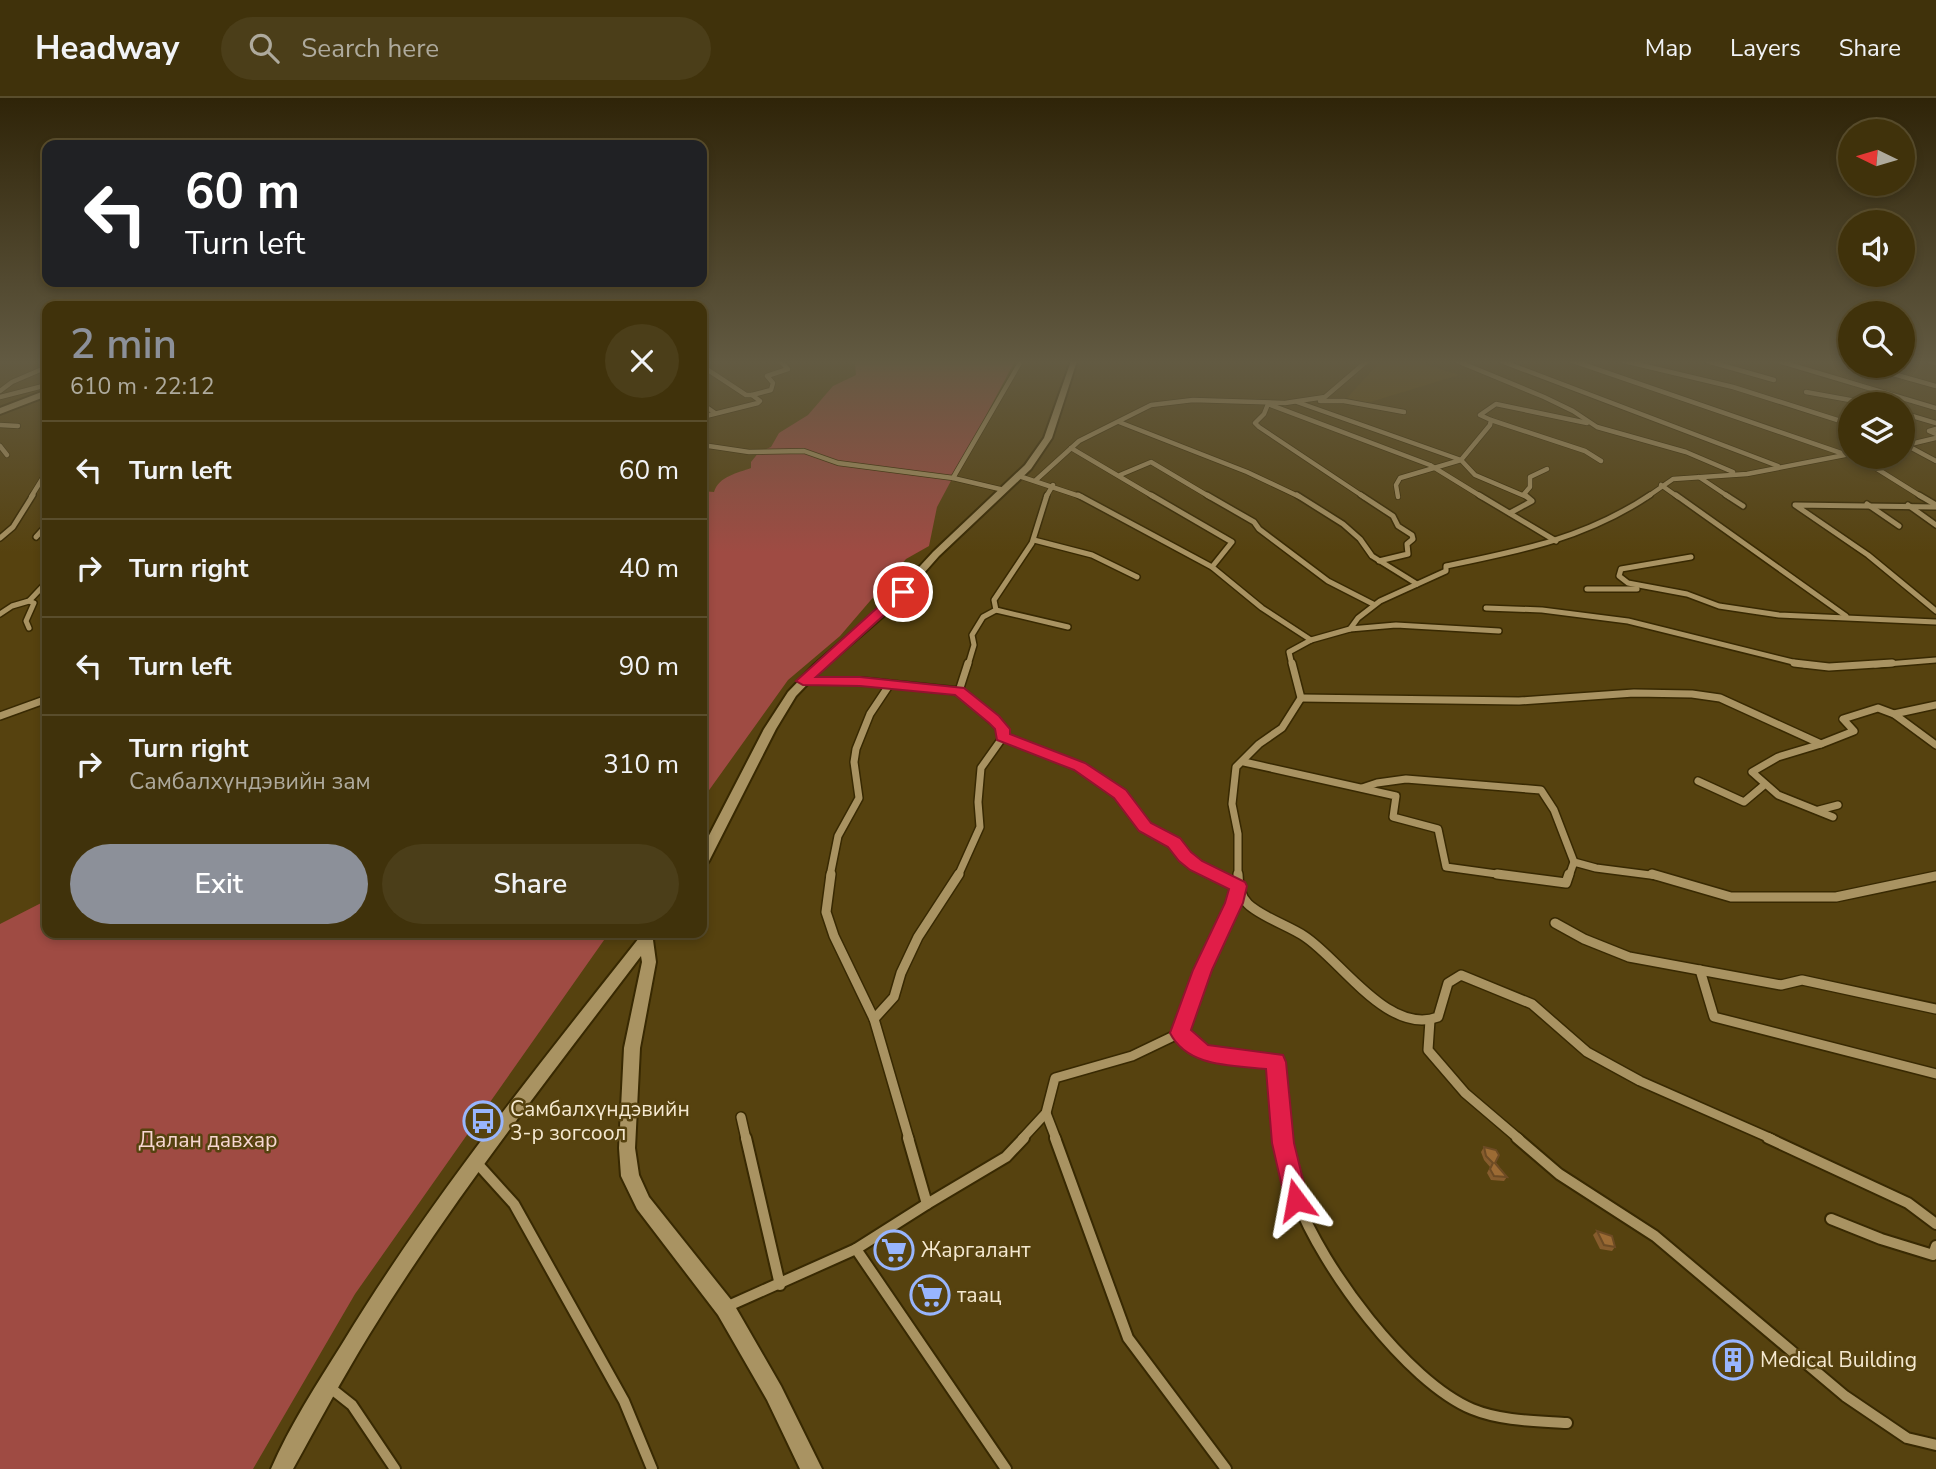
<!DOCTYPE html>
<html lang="en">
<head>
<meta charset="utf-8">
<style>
  :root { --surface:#40320b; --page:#4b3e19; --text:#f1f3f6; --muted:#aeaa9d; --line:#594d2c; --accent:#8c9099 }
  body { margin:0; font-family:"Nunito Sans",sans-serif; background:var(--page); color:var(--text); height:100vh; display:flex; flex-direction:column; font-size:26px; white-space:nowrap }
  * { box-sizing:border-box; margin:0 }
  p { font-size:23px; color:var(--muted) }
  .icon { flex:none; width:38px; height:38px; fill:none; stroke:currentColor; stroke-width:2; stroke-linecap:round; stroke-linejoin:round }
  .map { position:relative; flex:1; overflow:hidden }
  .sheet { position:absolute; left:42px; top:203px; width:665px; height:637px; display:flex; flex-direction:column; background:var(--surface); border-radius:14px; box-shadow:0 4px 10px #0003,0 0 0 2px var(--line) }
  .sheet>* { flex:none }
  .hud { position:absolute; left:42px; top:42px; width:665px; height:147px; border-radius:14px; box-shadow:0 4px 10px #0003,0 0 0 2px var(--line); background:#202124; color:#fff; overflow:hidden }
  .needle { width:46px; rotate:275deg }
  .controls { position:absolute; left:1838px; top:21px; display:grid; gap:14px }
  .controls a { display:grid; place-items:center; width:77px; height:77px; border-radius:50%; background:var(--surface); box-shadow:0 4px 10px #0003,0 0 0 2px var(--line); font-size:35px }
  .pin { position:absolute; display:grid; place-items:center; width:60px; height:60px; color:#fff; margin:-30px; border:4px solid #fff; border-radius:50%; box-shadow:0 2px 7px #0007 }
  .me { position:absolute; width:77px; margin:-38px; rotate:347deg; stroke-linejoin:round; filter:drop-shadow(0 0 5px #0008) }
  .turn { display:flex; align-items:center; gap:24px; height:147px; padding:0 28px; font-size:32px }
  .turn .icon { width:91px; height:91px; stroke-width:2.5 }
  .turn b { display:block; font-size:49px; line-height:60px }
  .round { display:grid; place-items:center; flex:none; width:74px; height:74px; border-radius:37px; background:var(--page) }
  .head { display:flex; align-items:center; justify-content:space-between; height:119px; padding:0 28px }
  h1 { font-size:42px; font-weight:600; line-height:52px; color:var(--accent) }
  .action { display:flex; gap:14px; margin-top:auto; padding:14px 28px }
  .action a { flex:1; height:80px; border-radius:42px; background:var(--accent); color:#fff; font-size:28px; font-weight:600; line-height:80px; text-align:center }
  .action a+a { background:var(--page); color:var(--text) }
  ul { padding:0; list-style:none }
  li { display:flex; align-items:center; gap:21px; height:98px; padding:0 28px; border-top:2px solid var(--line) }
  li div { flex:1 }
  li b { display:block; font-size:26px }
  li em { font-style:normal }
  header { display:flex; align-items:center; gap:42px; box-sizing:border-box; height:98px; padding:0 35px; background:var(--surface); border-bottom:2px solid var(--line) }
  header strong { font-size:33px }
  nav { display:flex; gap:38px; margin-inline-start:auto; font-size:24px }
  .search { width:490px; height:63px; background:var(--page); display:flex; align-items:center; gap:18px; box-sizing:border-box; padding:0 24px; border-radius:38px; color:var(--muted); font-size:26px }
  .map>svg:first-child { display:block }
  .built { fill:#644c0e }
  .green { fill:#9f4b43 }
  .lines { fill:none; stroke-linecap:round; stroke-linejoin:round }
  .minor-far4-casing { stroke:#382902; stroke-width:6 }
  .minor-far3-casing { stroke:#382902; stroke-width:8 }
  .minor-far2-casing { stroke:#382902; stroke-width:10 }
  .minor-far1-casing { stroke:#382902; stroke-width:12 }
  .minor-casing { stroke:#382902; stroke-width:14 }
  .tertiary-casing { stroke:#382902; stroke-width:4 }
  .secondary-casing { stroke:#382902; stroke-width:4 }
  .minor-far4 { stroke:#a99362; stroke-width:4.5 }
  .minor-far3 { stroke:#a99362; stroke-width:5 }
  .minor-far2 { stroke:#a99362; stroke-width:7 }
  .minor-far1 { stroke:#a99362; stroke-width:9 }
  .minor { stroke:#a99362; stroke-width:10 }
  .tertiary { fill:#a99362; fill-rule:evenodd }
  .secondary { fill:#a99362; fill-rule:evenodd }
  .wall { fill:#865c2d }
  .building { fill:#9c6b34; stroke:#6d4b24; stroke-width:2 }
  .route { fill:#e11d48; stroke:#92132f; stroke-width:2 }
  .labels { text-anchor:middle; stroke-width:5; stroke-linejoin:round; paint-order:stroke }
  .near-poi-label { font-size:21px; fill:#f5e9d0; stroke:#56420f; text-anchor:start }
  .near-park-label { font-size:21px; fill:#f7d6d1; stroke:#56420f }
</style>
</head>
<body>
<header>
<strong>Headway</strong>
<div class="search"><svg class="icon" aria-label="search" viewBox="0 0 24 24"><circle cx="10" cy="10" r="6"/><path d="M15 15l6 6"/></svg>Search here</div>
<nav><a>Map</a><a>Layers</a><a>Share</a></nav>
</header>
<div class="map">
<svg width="1936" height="1371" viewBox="0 0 1936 1371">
  <rect width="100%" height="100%" fill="#56420f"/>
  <path class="built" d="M1386,263h28l45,14 -92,28 -20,-5 31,-34z"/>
  <g class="green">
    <path d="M850,263h165l-78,146 -8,39 -23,13 -66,77 -52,44 -86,120v-309l12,1c5,-16 24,-19 37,-24v-6l8,-10 12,-5 8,-14 29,-18 25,-29 23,-11 -1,-12z"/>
    <path d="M47,802v33h562l-254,361 -102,175h-253v-545z"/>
  </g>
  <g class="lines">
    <g class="minor-far4-casing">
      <g id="minor-far4">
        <path d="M1457,263l87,36 29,14 24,16 89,25 47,20"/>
        <path d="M1501,263l277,105"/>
        <path d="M1573,263l271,93"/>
        <path d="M1624,263l109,26 117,37"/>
        <path d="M1707,263l67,19"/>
        <path d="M1778,263l158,47"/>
        <path d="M1929,263l7,2"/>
        <path d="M702,268l44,29h6"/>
        <path d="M1865,268l71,20"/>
        <path d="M0,293l12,-9 35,-15"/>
        <path d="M1806,294l66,12"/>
        <path d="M0,299l47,-12"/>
        <path d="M1320,303h24l60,11"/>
        <path d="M1297,304l164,58 29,-35 1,-5 -11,-5 16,-11 91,19"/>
        <path d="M702,306l13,9"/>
        <path d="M1902,315l34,10"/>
        <path d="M702,319l56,-14 2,-2 -8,-6 19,-5 2,-7 -6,-7 21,-7 -8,-8"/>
        <path d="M1491,322l94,31 16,10"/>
        <path d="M1119,324l128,50 53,25"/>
        <path d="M0,327l18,1"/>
        <path d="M1936,331l-7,2 7,3"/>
        <path d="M702,347l47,7 55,-1 34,12 115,15"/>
        <path d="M0,348l7,9"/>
        <path d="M1902,348l34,-8"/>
        <path d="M1908,348l28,15"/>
        <path d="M1071,350l83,49"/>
        <path d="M1858,359l64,40"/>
        <path d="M1120,377l31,-13 59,35"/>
        <path d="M1019,378l63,21"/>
        <path d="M1699,379l30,20"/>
        <path d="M1036,382l43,-39 72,-36 42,-5 92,3 40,-6 42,-36"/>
        <path d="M1661,387l17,12"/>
        <path d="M1004,392l-51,-12 68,-117"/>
        <path d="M1524,396l6,-7v-10l17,-8"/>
        <path d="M31,399l16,-26"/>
        <path d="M1046,399l7,-12"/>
        <path d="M1364,399l-105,-70 -4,-4 9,-9 4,-10 162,61 52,32"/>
        <path d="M1398,399l-2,-12 4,-7 61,-18 14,15 52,22"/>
        <path d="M1647,399l26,-18 74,-5 103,-20"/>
      </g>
    </g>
    <g class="minor-far3-casing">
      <g id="minor-far3">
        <path d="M1078,397l134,72"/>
        <path d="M1151,397l81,47 -20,25 50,41 49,32"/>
        <path d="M1207,397l47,27 5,7 69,52 45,23"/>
        <path d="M1297,397l46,29 17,15 12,17 45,28"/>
        <path d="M1361,397l32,21 5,10 14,9 1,4 -6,5 1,10 -29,7"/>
        <path d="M1479,397l77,46"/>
        <path d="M1676,397l170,121"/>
        <path d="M1726,397l17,11"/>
        <path d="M1919,397l17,10"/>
        <path d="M1867,406l32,22"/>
        <path d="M1908,407l28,20"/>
        <path d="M1936,409l-141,-2 73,50 68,56"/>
        <path d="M1510,415l22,-12 -7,-6"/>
        <path d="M36,439l11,-12"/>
        <path d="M0,440l13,-11 20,-32"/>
        <path d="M1034,442l58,15 45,22"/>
        <path d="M1691,459l-70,12 -2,7 9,7 59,11 32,12 60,9 157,7"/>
        <path d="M1587,491h50"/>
        <path d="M29,503l5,2 -8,18 3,7"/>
        <path d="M1486,510l56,2 86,11 177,44"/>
        <path d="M996,512l72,17"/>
        <path d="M0,516l12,-8 17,-5 18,-19"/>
        <path d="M1350,531l46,-4 103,6"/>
        <path d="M968,567l6,-20 -2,-10 11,-18 13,-7 -2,-10 38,-57 15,-48"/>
        <path d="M1292,567l-3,-13 22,-12 39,-11 8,-11 22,-17 66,-30v-5c74,-15 140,-28 204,-71"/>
        <path d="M1875,567l61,-5"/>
      </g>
    </g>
    <g class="minor-far2-casing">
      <g id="minor-far2">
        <path d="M1794,565l35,4 63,-4"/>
        <path d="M804,583h56l99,10 43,38 1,8"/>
        <path d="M959,593l9,-28"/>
        <path d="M1301,600l218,3 115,-8 58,1 28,4 101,46 33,-13 -11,-12 35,-11 16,6"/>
        <path d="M1936,607l-42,9 42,31"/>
        <path d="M0,618l47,-17"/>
        <path d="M1003,639l76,29 41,28 25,33 29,15 11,15 32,19"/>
        <path d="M1821,646l-43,13 -26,15 26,23 55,22"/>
        <path d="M1244,664l152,34 -3,21 45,12 8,38 65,9"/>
        <path d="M1698,683l46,21 19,-16"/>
        <path d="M1362,690l15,-5 29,-4 135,11 13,20 20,52"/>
        <path d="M1819,712l19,-5"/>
        <path d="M830,778l8,-40 21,-38 -5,-36 2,-13 14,-35 20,-30"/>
        <path d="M958,778l22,-49 -2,-25 3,-34 22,-31"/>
        <path d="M1238,778v-42l-6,-30 4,-37 23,-23 23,-16 19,-30 -9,-35"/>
        <path d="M1569,778l5,-14 22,6 62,8"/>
      </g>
    </g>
    <g class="minor-far1-casing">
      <g id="minor-far1">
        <path d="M831,776l-5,38 8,24 40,83"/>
        <path d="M1238,776c0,10 2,22 10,30 12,12 41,22 56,32 36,23 84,100 134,81l10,-34 13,-8 71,29 55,48 53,29 132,58"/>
        <path d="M1497,776l69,9 3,-9"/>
        <path d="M1652,776l79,23h105l100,-21"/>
        <path d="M1555,825l29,16 45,18 152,28 21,-5 134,29"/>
        <path d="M1700,872l14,47 222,57"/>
        <path d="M1430,922l-2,30 37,43 54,46"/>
        <path d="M1180,935l23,20 73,9 7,77"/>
        <path d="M1046,1015l10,26"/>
        <path d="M741,1019l5,22"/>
        <path d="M909,1041l-35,-120 20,-22 7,-24 17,-36 41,-63"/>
        <path d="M1022,1041l24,-26 9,-35 77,-22 48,-23 22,-64 32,-66 4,-17 -24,-12"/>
      </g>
    </g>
    <g class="minor-casing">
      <g id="minor">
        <path d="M746,1040l34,147"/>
        <path d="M908,1040l19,66 79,-47 18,-19"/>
        <path d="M1055,1040l73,200 98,131"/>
        <path d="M1283,1040c2,21 6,42 14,62 25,67 109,181 175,209 29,12 64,12 95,14"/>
        <path d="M1517,1040l42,36 96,62 190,160 62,42 29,7"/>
        <path d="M1768,1040l140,65 28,21"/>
        <path d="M476,1064l38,42 110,197 28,68"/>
        <path d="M1831,1121l50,20 52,16 3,-9"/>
        <path d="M856,1151l150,220"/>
        <path d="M726,1209l130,-58 71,-45"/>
        <path d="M328,1288l24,19 43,64"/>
      </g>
    </g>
    <g class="tertiary-casing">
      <g id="tertiary">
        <path d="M1071,263h6l-25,77 -21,31 -92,87 -45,51 -72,62 -26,27 -20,33 -67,132 -2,3 -5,2v-17l62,-120 24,-37 26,-27 72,-62 47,-51 92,-87 19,-27z"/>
        <path d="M643,835h15l-5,7 3,22 -16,86 -5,100 4,27 10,22 83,104 49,85 41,83h-22l-33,-69 -49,-85 -81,-106 -16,-33 -2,-28 5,-100 18,-86 -1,-6c-94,124 -191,247 -272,379 -27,44 -51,89 -76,134h-22c19,-44 46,-85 71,-125 88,-145 196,-278 301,-411z"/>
      </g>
    </g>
    <g class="secondary-casing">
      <path id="secondary" d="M44,293h3v5l-47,18v-6z"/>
    </g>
    <use href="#minor-far4" class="minor-far4"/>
    <use href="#minor-far3" class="minor-far3"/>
    <use href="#minor-far2" class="minor-far2"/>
    <use href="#minor-far1" class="minor-far1"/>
    <use href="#minor" class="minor"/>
    <use href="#tertiary" class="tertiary"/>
    <use href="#secondary" class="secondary"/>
  </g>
  <g class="wall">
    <path d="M1484,1049l23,30 -3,4 -13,-1 -4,-7 3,-6 -6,-7 -3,-8z"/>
    <path d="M1597,1133l18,16 -3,4 -12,-2 -7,-14z"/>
    <path d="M1729,1251l14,16 -5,4 -11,-6 -3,-11z"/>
  </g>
  <g class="building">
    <path d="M1484,1049l12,3 3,5 -4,8 12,14 -13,-1 -4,-7 3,-6 -7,-7z"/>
    <path d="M1597,1133l15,5 3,11 -11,-2z"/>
    <path d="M1733,1250l9,4 5,9 -4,4 -11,-5 -3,-11z"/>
  </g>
  <linearGradient id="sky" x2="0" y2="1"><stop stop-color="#2f2408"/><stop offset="0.58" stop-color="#625a42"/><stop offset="1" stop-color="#625a42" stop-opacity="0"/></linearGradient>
  <rect width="1936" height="455" fill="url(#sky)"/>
  <path class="route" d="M903,490l4,1v5l-91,83h44l104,11 35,28 11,13v5l75,29 41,27 25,33 29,15 11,14 11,9 43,21 2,4 -4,17 -31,67 -21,60 17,15 75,10 3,7 8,81 14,57 -4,8 -8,3 -8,-3 -3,-8 -13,-57 -6,-74c-33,-4 -78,-1 -96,-36l23,-63 32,-67 4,-14 -39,-19 -11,-9 -11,-14 -29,-16 -25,-33 -40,-28 -77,-30 -2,-11 -6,-6 -34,-28 -95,-9 -57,-1 -7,-4 102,-92z"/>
  <defs>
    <g id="bus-ring" transform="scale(2.0125)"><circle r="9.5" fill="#56420f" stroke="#98b5fd" stroke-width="1.5"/><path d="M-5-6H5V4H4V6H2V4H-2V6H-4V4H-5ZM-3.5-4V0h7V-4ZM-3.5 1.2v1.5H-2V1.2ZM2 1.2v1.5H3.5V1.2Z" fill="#98b5fd"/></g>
    <g id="supermarket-ring" transform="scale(2.0125)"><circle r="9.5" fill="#56420f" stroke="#98b5fd" stroke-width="1.5"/><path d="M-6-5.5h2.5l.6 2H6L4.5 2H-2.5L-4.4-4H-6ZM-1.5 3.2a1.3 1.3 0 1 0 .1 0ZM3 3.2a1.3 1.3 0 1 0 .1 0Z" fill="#98b5fd"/></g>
    <g id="building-ring" transform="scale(2.0125)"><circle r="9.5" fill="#56420f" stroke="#98b5fd" stroke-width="1.5"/><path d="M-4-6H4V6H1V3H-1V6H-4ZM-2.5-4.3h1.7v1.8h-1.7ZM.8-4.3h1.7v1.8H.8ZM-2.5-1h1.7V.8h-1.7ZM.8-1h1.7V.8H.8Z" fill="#98b5fd"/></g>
  </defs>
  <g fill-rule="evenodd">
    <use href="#bus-ring" x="483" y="1023"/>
    <use href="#supermarket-ring" x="894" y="1152"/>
    <use href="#supermarket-ring" x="930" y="1197"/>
    <use href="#building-ring" x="1733" y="1262"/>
  </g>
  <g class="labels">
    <g class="near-poi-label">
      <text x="510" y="1018">Самбалхүндэвийн<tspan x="510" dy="24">3-р зогсоол</tspan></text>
      <text x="921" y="1159">Жаргалант</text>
      <text x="957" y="1204">таац</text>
      <text x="1760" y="1269">Medical Building</text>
    </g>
    <g class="near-park-label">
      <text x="208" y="1049">Далан давхар</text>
    </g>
  </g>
</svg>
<div class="controls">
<a><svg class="needle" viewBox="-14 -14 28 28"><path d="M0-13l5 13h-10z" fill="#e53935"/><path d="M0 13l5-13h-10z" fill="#aeaa9d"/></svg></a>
<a><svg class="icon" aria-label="sound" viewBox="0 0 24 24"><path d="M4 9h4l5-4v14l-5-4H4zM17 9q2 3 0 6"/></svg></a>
<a><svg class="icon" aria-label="search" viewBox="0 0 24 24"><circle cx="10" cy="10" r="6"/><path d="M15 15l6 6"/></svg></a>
<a><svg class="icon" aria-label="layers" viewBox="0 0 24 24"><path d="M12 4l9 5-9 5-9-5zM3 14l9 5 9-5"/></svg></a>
</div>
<div class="pin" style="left:903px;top:494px;background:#d93025"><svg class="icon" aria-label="arrive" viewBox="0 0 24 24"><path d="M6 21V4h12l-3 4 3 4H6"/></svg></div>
<svg class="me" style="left:1296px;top:1102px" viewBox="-20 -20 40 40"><path d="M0-17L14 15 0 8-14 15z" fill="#e11d48" stroke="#fff" stroke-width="4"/></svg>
<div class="hud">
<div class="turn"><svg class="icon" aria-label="left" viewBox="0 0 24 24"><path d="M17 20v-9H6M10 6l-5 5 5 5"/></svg><div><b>60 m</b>Turn left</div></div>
</div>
<section class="sheet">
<div class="head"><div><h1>2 min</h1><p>610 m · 22:12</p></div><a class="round"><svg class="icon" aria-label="close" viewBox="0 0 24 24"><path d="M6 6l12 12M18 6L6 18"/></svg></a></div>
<ul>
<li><svg class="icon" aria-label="left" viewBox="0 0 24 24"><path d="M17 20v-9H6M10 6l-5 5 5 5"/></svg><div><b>Turn left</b></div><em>60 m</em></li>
<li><svg class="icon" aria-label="right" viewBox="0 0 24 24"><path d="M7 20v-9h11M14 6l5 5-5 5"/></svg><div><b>Turn right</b></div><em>40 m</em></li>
<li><svg class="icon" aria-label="left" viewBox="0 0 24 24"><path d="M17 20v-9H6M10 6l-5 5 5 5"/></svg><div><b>Turn left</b></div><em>90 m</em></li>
<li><svg class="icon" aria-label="right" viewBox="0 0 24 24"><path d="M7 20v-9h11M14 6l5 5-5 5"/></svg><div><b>Turn right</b><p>Самбалхүндэвийн зам</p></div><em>310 m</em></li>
</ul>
<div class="action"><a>Exit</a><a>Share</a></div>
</section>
</div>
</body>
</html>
